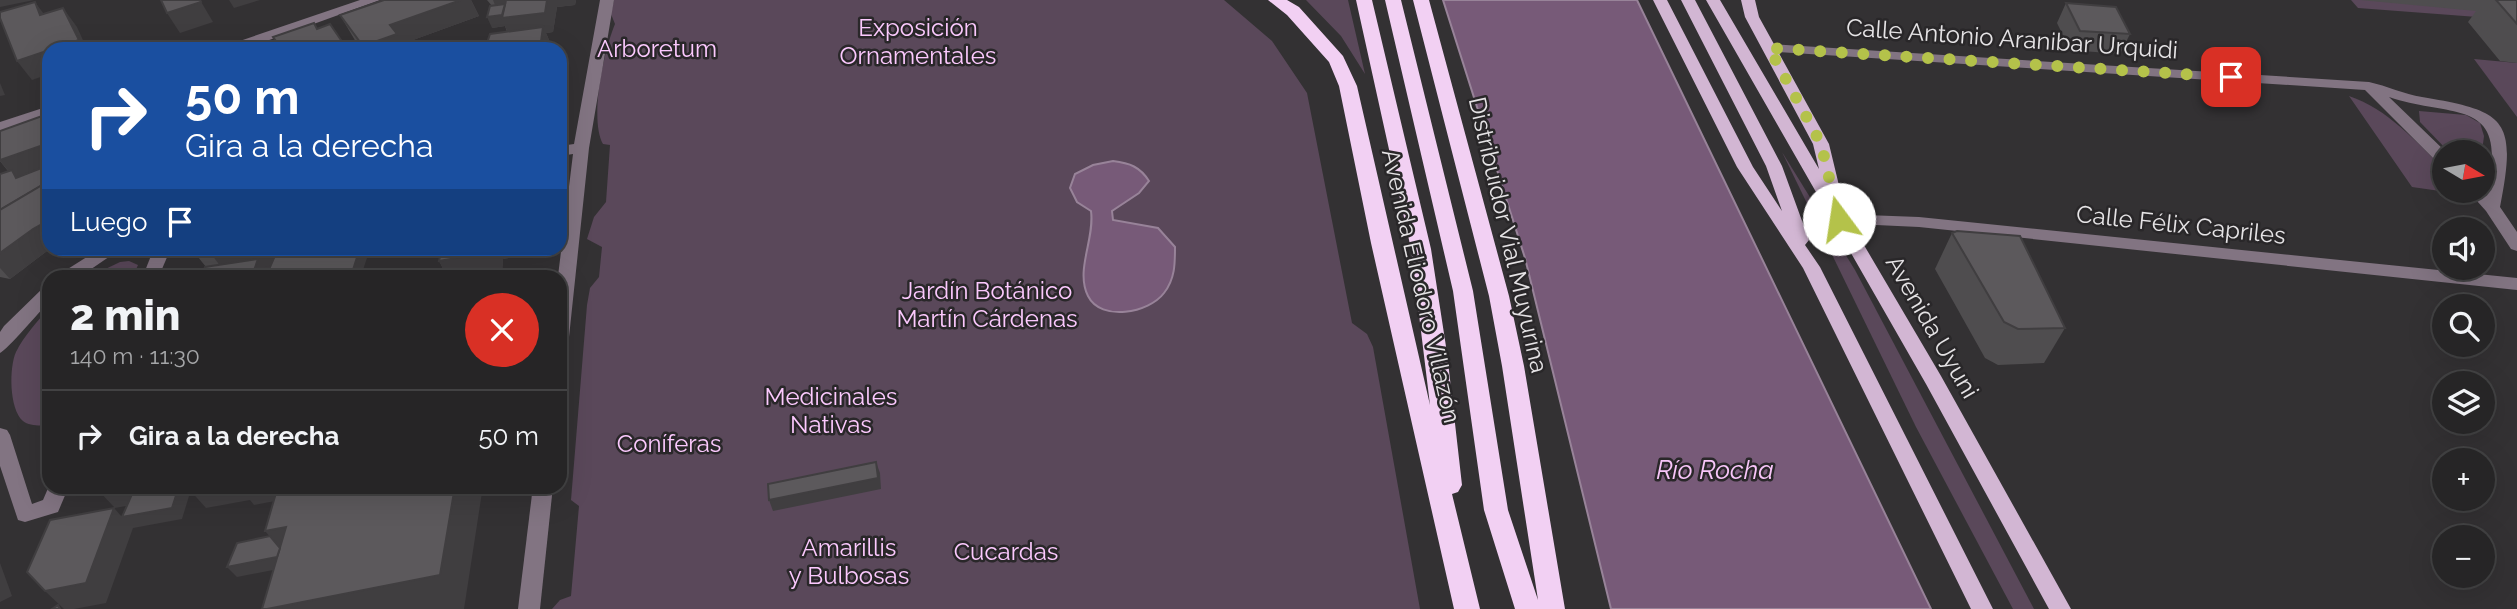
<!DOCTYPE html>
<html lang="es">
<head>
<meta charset="utf-8">
<style>
  :root { --surface:#262526; --page:#2e2d2e; --text:#f1f3f6; --muted:#a4a5a7; --line:#424243 }
  body { margin:0; font-family:Raleway,sans-serif; background:var(--page); color:var(--text); height:100vh; display:flex; flex-direction:column; font-size:26px; white-space:nowrap }
  * { box-sizing:border-box; margin:0 }
  p { font-size:23px; color:var(--muted) }
  .icon { flex:none; width:38px; height:38px; fill:none; stroke:currentColor; stroke-width:2; stroke-linecap:round; stroke-linejoin:round }
  .map { position:relative; flex:1; overflow:hidden }
  .panel { position:absolute; left:42px; top:270px; width:525px; height:224px; display:flex; flex-direction:column; background:var(--surface); border-radius:21px; box-shadow:0 7px 28px #0002,0 0 0 2px var(--line) }
  .panel>* { flex:none }
  .guide { position:absolute; left:42px; top:42px; width:525px; height:214px; border-radius:21px; box-shadow:0 7px 28px #0002,0 0 0 2px var(--line); background:#1a4fa0; color:#fff; overflow:hidden }
  .needle { width:46px; rotate:100deg }
  .tools { position:absolute; left:2432px; top:140px; display:grid; gap:14px }
  .tools a { display:grid; place-items:center; width:63px; height:63px; border-radius:50%; background:var(--surface); box-shadow:0 7px 28px #0002,0 0 0 2px var(--line); font-size:35px }
  .pin { position:absolute; display:grid; place-items:center; width:60px; height:60px; color:#fff; margin:-30px; border-radius:14px; box-shadow:0 4px 10px #0006 }
  .me { position:absolute; width:77px; margin:-38px; rotate:346deg; stroke-linejoin:round; filter:drop-shadow(0 0 5px #0008) }
  .turn { display:flex; align-items:center; gap:24px; height:147px; padding:0 28px; font-size:32px }
  .turn .icon { width:91px; height:91px; stroke-width:2.5 }
  .turn b { display:block; font-size:49px; line-height:60px }
  .then { display:flex; align-items:center; height:66px; padding:0 28px; background:#0003; gap:14px; font-size:26px }
  .round { display:grid; place-items:center; flex:none; width:74px; height:74px; border-radius:37px; background:var(--page) }
  .head { display:flex; align-items:center; justify-content:space-between; height:119px; padding:0 28px }
  h1 { font-size:42px; font-weight:800; line-height:52px }
  ul { padding:0; list-style:none }
  li { display:flex; align-items:center; gap:21px; height:91px; padding:0 28px; border-top:2px solid var(--line) }
  li div { flex:1 }
  li b { display:block; font-size:26px }
  li em { font-style:normal }
  .map>svg:first-child { display:block }
  .green { fill:#5a485a }
  .water { fill:#775a78; stroke:#988399; stroke-width:2 }
  .lines { fill:none; stroke-linecap:round; stroke-linejoin:round }
  .minor { fill:#827482; fill-rule:evenodd }
  .major { fill:#d2b6d3; fill-rule:evenodd }
  .highway { fill:#f2d0f3; fill-rule:evenodd }
  .wall { fill:#4f4d4f }
  .shaded-wall { fill:#403e40 }
  .building { fill:#5c595c; stroke:#403e40; stroke-width:2 }
  .route { stroke:#b4c24a; stroke-width:12; stroke-dasharray:0 21.6 }
  .labels { text-anchor:middle; stroke-width:5; stroke-linejoin:round; paint-order:stroke }
  .park-label { font-size:24px; fill:#fcc9fe; stroke:#292729 }
  .street-label { font-size:24px; fill:#e5e3e5; stroke:#292729 }
  .water-label { font-size:26px; font-style:italic; fill:#f9c6fa; stroke:#292729 }
</style>
</head>
<body>
<div class="map">
<svg width="2517" height="609" viewBox="0 0 2517 609">
  <rect width="100%" height="100%" fill="#333133"/>
  <g class="green">
    <path d="M614,0h610l48,41 35,52 45,230 15,11 6,13 47,262h-868l8,-9 11,-4 8,-90 -8,-6 16,-195 3,-17 9,-11 3,-30 -15,-8 7,-22 12,-15 4,-57 -7,-1c-14,-25 1,-94 12,-120l-4,-10z"/>
    <path d="M1306,0h42l17,74 -24,-38z"/>
    <path d="M2351,0h166v20l-159,-12z"/>
    <path d="M2474,59l43,4v54z"/>
    <path d="M2349,96c39,13 66,45 96,74v21h19l4,4 -56,-8z"/>
    <path d="M2419,111l47,4 14,8 4,13 -2,16h-33l-29,-30z"/>
    <path d="M1782,152l73,118 179,339h-21l-97,-182z"/>
    <path d="M129,261l9,4 -5,11h-42l29,-14z"/>
    <path d="M49,308v117c-8,1 -20,1 -26,-4 -14,-12 -14,-54 -7,-69 8,-16 21,-30 33,-44z"/>
  </g>
  <g class="water">
    <path d="M1443,0h194l294,609h-320l-86,-351z"/>
    <path d="M1113,161c17,2 27,6 36,20l-10,12 -27,18 1,9 45,8 17,19c0,17 0,32 -11,46 -15,20 -63,29 -76,3 -13,-26 7,-57 3,-85l-14,-9 -7,-14 5,-14 18,-9z"/>
  </g>
  <g class="lines">
    <g class="minor">
      <path d="M360,0h20l-136,49h-21l2,-3z"/>
      <path d="M600,0h14l-25,148 -20,189 -3,5 -6,1 -2,-67 15,-122 -13,2v-10l14,-2z"/>
      <path d="M1769,44l600,38c18,4 35,12 53,15 85,14 95,23 78,110l17,25v19l-6,-2 -25,-38 -18,-20 15,-2 4,4c22,-97 -32,-74 -98,-96l57,55 -1,13 -6,-1 -74,-74 -601,-39 -2,-3z"/>
      <path d="M49,106v10l-49,16v-10z"/>
      <path d="M1839,214l80,3 598,61v12l-598,-63 -86,-4 -2,-4z"/>
      <path d="M101,248h21l-41,28h-20l2,-4z"/>
      <path d="M154,248h17l-12,28h-16z"/>
      <path d="M49,286v16c-9,9 -42,48 -49,51v-21l4,-6 39,-38z"/>
      <path d="M0,428l7,2 3,5 22,69 11,-4 6,-14h20l-11,26 -33,10 -7,-2 -18,-54z"/>
      <path d="M533,486h20l-13,123h-22z"/>
    </g>
    <g class="major">
      <path d="M1653,0h14l86,167 29,44 -16,-45 -85,-166h14l87,166 27,74 -4,5 15,22 173,342h-22l-168,-341 -66,-101z"/>
      <path d="M1706,0h14l99,169 -6,-25 -68,-127 -4,-17h14l4,17 70,127 14,58 -2,4 100,170 130,233h-22l-123,-225z"/>
    </g>
    <g class="highway">
      <path d="M1268,0h19l12,7 44,49 14,30 73,319 -19,-156 -55,-249h16l59,249 16,104 15,132 -4,7 -6,2 28,115h-26l-83,-366 -32,-157 -10,-24 -42,-47z"/>
      <path d="M1385,0h16l72,291 35,219 30,90 -36,-234 -13,-70 -76,-296h16l80,296 15,70 41,243h-50l-31,-99 -31,-219z"/>
    </g>
  </g>
  <g class="wall">
    <path d="M384,0h87l8,16 -77,28 2,5h-127l2,-1 -6,-11 44,-8 28,17 11,-4 -16,-27z"/>
    <path d="M487,0h89l-1,5 -18,2 -4,25 -7,1 6,14 -45,-15 -2,-6 -13,2v-22z"/>
    <path d="M2360,0h157v63l-17,-2 -32,-39 8,-11z"/>
    <path d="M2066,3l64,31 -10,20 -50,-4 -13,-27z"/>
    <path d="M49,114v134h2l-41,31 -10,-2v-103l8,-3 -8,-10v-30l47,-9z"/>
    <path d="M1952,233l113,95 -21,35 -46,2 -13,-7 -50,-89z"/>
    <path d="M196,248l93,1 5,-1h226l-1,8 -16,3 -1,14 -24,3h-31l-8,-15 2,-9 -20,3 -3,-6 -43,8 -5,-8 -164,18 -12,-15z"/>
  </g>
  <g class="shaded-wall">
    <path d="M0,0h34l-34,7z"/>
    <path d="M200,0l13,22 -33,11 -13,-20z"/>
    <path d="M229,0h31l-26,8z"/>
    <path d="M461,0h10l8,16 -77,28 2,5h-40l-1,-3 27,-21z"/>
    <path d="M493,0h83l-1,5 -18,2 -4,25 -7,1 6,14 -1,2h-11l-30,-11 -5,-12 -13,2 -5,-11 12,-2z"/>
    <path d="M35,2l14,19 -9,-6z"/>
    <path d="M63,8l14,19 10,22h-36z"/>
    <path d="M343,43l3,6h-19v-1z"/>
    <path d="M49,50v24l-17,6 -15,-19z"/>
    <path d="M0,83l5,12 -5,1z"/>
    <path d="M42,116l7,9v10z"/>
    <path d="M49,143v25l-33,12 -16,-19v-1z"/>
    <path d="M49,220v28h2l-41,31 -10,-11v-15l33,-24z"/>
    <path d="M260,248h29l-7,20 -12,8 -43,-1 -15,-20z"/>
    <path d="M360,248h100l-39,7 -3,-6 -43,8 -5,-8 -9,27h-10z"/>
    <path d="M491,248h29l-1,8 -16,3 -1,14 -24,3h-31l-8,-15z"/>
    <path d="M876,462l4,11 1,16 -108,22 -4,-11z"/>
    <path d="M105,486h49l-6,16 -33,6 -19,-20z"/>
    <path d="M179,486h2l8,10 -7,23 -49,9 -27,75 -32,6h-10l-19,-18 69,-83 8,9z"/>
    <path d="M198,486h96l-3,12 -37,7 -4,-5 -44,8 -18,-20z"/>
    <path d="M455,486h28l-19,123h-197z"/>
    <path d="M286,527l28,35 -77,15 -10,-10 59,-12 -21,-24z"/>
    <path d="M0,563l12,33 -12,6z"/>
  </g>
  <g class="building">
    <path d="M161,0h39l1,2 -34,11z"/>
    <path d="M384,0h77l-71,25 7,9 -34,12 -23,-31z"/>
    <path d="M506,0h41l-2,13 -43,5z"/>
    <path d="M2496,0h21v24z"/>
    <path d="M35,2l5,13 23,-7 16,32 -62,21 -17,-43v-6z"/>
    <path d="M2066,3l50,4 14,27 -50,-3z"/>
    <path d="M505,4l-3,11 -15,2 3,-11z"/>
    <path d="M314,23l3,6 13,-5 13,19 -16,6h-50l4,-1 -8,-11z"/>
    <path d="M543,27l-3,22h-55l5,-15z"/>
    <path d="M358,42l5,7h-17l-1,-3z"/>
    <path d="M258,43l4,6h-21z"/>
    <path d="M452,46l-1,3h-20z"/>
    <path d="M49,114v13l-5,-12z"/>
    <path d="M42,116l7,19v8l-49,17v-29z"/>
    <path d="M49,165v16l-49,29v-36l12,-4 4,8z"/>
    <path d="M49,181v39l-16,9 -33,24v-43z"/>
    <path d="M1957,231l63,5 45,92 -47,1 -14,-7 -52,-89z"/>
    <path d="M196,248h64l-48,7 3,-6 -21,3z"/>
    <path d="M294,248h66l-9,28h-89l3,-8 5,-1 7,-16z"/>
    <path d="M442,248h49v4l-52,9z"/>
    <path d="M258,259l-6,17h-50l3,-9z"/>
    <path d="M876,462l2,16 -109,22 -1,-16z"/>
    <path d="M171,486h8l-7,22 -50,9 10,-23z"/>
    <path d="M278,486h177l-15,89 -173,34h-5l24,-82 -21,4z"/>
    <path d="M114,508l-28,75 -41,8 -18,-19 23,-52z"/>
    <path d="M270,536l10,12 -3,9 -50,10 10,-24z"/>
    <path d="M58,605l2,4h-8z"/>
  </g>
  <g class="lines">
    <path class="route" d="M1839,219l-18,-75 -52,-96 462,29"/>
  </g>
  <g class="labels">
    <g class="park-label">
      <text x="918" y="36">Exposición<tspan x="918" dy="28">Ornamentales</tspan></text>
      <text x="657" y="57">Arboretum</text>
      <text x="987" y="299">Jardín Botánico<tspan x="987" dy="28">Martín Cárdenas</tspan></text>
      <text x="831" y="405">Medicinales<tspan x="831" dy="28">Nativas</tspan></text>
      <text x="669" y="452">Coníferas</text>
      <text x="849" y="556">Amarillis<tspan x="849" dy="28">y Bulbosas</tspan></text>
      <text x="1006" y="560">Cucardas</text>
    </g>
    <g class="street-label">
      <text transform="translate(2012 39) rotate(4)" y="8">Calle Antonio Aranibar Urquidi</text>
      <text transform="translate(2181 225) rotate(6)" y="8">Calle Félix Capriles</text>
      <text transform="translate(1508 235) rotate(77)" y="8">Distribuidor Vial Muyurina</text>
      <text transform="translate(1421 286) rotate(77)" y="8">Avenida Eliodoro Villazón</text>
      <text transform="translate(1932 327) rotate(60)" y="8">Avenida Uyuni</text>
    </g>
    <g class="water-label">
      <text x="1715" y="479">Río Rocha</text>
    </g>
  </g>
</svg>
<div class="tools">
<a><svg class="needle" viewBox="-14 -14 28 28"><path d="M0-13l5 13h-10z" fill="#e53935"/><path d="M0 13l5-13h-10z" fill="#a4a5a7"/></svg></a>
<a><svg class="icon" aria-label="sound" viewBox="0 0 24 24"><path d="M4 9h4l5-4v14l-5-4H4zM17 9q2 3 0 6"/></svg></a>
<a><svg class="icon" aria-label="search" viewBox="0 0 24 24"><circle cx="10" cy="10" r="6"/><path d="M15 15l6 6"/></svg></a>
<a><svg class="icon" aria-label="layers" viewBox="0 0 24 24"><path d="M12 4l9 5-9 5-9-5zM3 14l9 5 9-5"/></svg></a>
<a>+</a>
<a>−</a>
</div>
<div class="pin" style="left:2231px;top:77px;background:#d93025"><svg class="icon" aria-label="arrive" viewBox="0 0 24 24"><path d="M6 21V4h12l-3 4 3 4H6"/></svg></div>
<svg class="me" style="left:1839px;top:219px" viewBox="-20 -20 40 40"><circle r="19" fill="#fff"/><path d="M0-13L10 11 0 6-10 11z" fill="#b4c24a"/></svg>
<div class="guide">
<div class="turn"><svg class="icon" aria-label="right" viewBox="0 0 24 24"><path d="M7 20v-9h11M14 6l5 5-5 5"/></svg><div><b>50 m</b>Gira a la derecha</div></div>
<div class="then">Luego<svg class="icon" aria-label="arrive" viewBox="0 0 24 24"><path d="M6 21V4h12l-3 4 3 4H6"/></svg></div>
</div>
<section class="panel">
<div class="head"><div><h1>2 min</h1><p>140 m · 11:30</p></div><a class="round" style="background:#d93025;color:#fff"><svg class="icon" aria-label="close" viewBox="0 0 24 24"><path d="M6 6l12 12M18 6L6 18"/></svg></a></div>
<ul>
<li><svg class="icon" aria-label="right" viewBox="0 0 24 24"><path d="M7 20v-9h11M14 6l5 5-5 5"/></svg><div><b>Gira a la derecha</b></div><em>50 m</em></li>
</ul>
</section>
</div>
</body>
</html>
